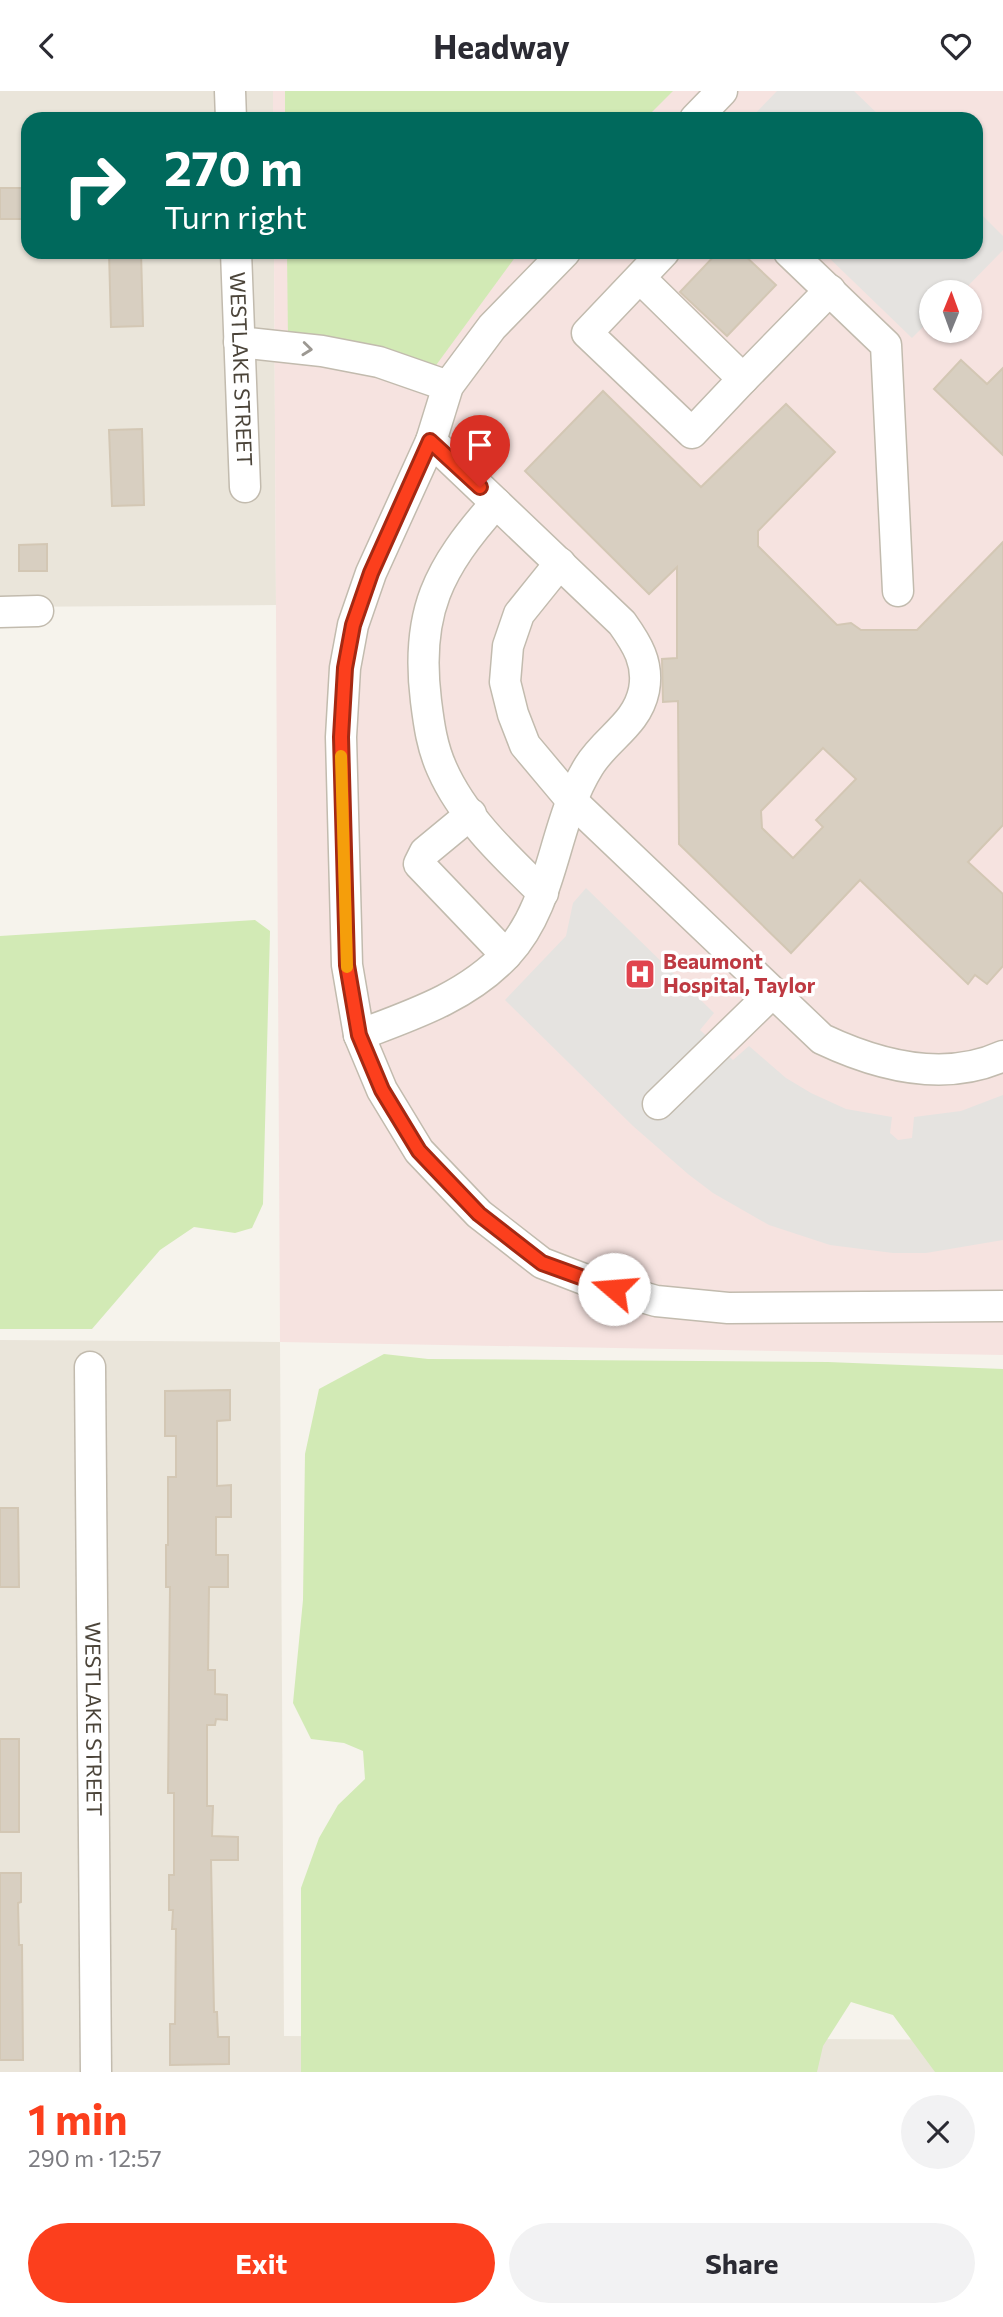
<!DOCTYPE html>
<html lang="en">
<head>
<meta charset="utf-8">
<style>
  :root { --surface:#fff; --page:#f2f2f3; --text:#2b2b33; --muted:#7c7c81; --accent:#fc3f1d }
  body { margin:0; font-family:Commissioner,sans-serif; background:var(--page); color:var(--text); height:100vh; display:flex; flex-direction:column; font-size:26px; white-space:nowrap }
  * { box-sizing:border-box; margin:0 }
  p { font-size:23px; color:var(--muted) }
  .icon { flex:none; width:38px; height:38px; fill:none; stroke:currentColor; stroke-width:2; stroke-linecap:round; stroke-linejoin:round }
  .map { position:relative; height:1981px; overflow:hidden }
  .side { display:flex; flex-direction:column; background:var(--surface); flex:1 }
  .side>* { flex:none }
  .top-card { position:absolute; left:21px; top:21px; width:962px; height:147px; border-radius:21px; box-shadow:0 2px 5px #0004; background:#00695c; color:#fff; overflow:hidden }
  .needle { width:46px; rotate:1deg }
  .buttons { position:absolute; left:919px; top:189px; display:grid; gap:14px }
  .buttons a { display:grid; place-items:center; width:63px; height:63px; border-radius:50%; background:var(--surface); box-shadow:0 2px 5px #0004; font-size:35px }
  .pin { position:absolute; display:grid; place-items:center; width:60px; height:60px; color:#fff; margin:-72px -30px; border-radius:50% 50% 50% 0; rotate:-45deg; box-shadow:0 0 7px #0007 }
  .pin .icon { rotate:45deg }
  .me { position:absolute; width:77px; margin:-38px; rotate:288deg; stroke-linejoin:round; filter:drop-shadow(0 0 5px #0008) }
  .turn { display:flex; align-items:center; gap:24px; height:147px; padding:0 28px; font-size:32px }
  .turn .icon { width:91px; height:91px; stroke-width:2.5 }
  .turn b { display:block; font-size:49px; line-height:60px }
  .round { display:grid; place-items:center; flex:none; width:74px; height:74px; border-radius:37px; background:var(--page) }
  .head { display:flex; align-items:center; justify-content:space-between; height:119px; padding:0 28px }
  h1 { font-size:42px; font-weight:700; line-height:52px; color:var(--accent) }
  .action { display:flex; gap:14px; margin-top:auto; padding:14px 28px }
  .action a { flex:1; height:80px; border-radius:42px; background:var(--accent); color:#fff; font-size:28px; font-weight:700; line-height:80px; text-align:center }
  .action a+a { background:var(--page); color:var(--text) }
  header { display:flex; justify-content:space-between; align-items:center; height:91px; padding:0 28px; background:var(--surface); font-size:32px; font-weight:700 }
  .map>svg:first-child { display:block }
  .residential { fill:#eae5da }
  .medical { fill:#f6e3e0; fill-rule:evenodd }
  .green { fill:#d2eab5 }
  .parking { fill:#e5e3e0 }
  .building { fill:#d8cfc1; stroke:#d3c7b4; stroke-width:2; fill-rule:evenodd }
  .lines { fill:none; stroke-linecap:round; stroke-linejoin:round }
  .minor-casing { stroke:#c2bbae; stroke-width:33 }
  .minor { stroke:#fff; stroke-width:30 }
  .oneway { stroke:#9c9892 }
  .route-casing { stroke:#a42913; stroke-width:18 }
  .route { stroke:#fc3f1d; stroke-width:12 }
  .slow { stroke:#f59e0b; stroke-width:12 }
  .labels { text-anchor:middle; stroke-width:7; stroke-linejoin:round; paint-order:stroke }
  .street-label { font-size:21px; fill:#4b4439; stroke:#fff }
  .health-label { font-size:21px; font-weight:bold; fill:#be3a42; stroke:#fff; text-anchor:start }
</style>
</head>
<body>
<header><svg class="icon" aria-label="back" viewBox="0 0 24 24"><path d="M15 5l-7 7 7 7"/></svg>Headway<svg class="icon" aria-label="heart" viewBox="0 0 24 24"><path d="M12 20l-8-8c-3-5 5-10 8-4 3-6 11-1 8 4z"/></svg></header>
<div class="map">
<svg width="1003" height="1981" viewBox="0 0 1003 1981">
  <rect width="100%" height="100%" fill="#f6f3ec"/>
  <g class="residential">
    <path d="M0,0h273v28h-245v133h246l2,353 -276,2z"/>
    <path d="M0,1249l280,2 4,694 719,4v32h-1003z"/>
  </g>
  <path class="medical" d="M273,0h730v1264l-723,-13 -6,-1090h702v-133h-703zM931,201h39v39h-39z"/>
  <g class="green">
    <path d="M285,0h388l-28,28h-360z"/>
    <path d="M287,161h232l-85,116 -146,-28z"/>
    <path d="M255,829l15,11 -7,273 -11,24 -17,5 -41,-6 -34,23 -68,79h-92v-393z"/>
    <path d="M384,1263l44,5 400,3 175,7v703h-68l-42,-57 -42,-13 -28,44 -6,26h-516v-184l18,-50 19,-33 27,-26 -2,-28 -19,-8 -33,-4 -18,-36 10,-103 2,-146 14,-65z"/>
  </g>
  <g class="parking">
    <path d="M777,0h77l29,28h-133z"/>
    <path d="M977,119l26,26v14l-41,42h-31v27l-19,19 -89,-86h153z"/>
    <path d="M586,797l128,125 -14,17 33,30 16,-14 37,32 25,15 35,16 46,8 -2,16 8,7 14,-2 2,-21 47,-6 42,-16v145l-77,13h-33l-63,-8 -61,-20 -56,-32 -25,-19 -55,-48 -128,-126 61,-64 7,-33z"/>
  </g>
  <g class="building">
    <rect x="0" y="97" width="28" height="31"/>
    <path d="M109,161h32l2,74 -32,1z"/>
    <path d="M718,161h23l35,33 -49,51 -47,-44z"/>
    <path d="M961,269l26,24 16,-16v87l-69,-66z"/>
    <path d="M603,300l98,96 85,-83 49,48 -77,79v15l79,79 14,-2 10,7h56l86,-88v283l-35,37 35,32v72l-16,18 -12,-9 -7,9 -108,-104 -69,73 -112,-109 -1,-143 -15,1 -1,-43 15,-1v-91l-28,27 -124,-123zM823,657l33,31 -40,41 7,7 -30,31 -31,-30 -1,-17z"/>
    <path d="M142,338l2,76 -32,1 -3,-76z"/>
    <path d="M47,453v27h-28v-26z"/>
    <path d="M230,1299v30l-13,1v65l14,-1v32h-15v38h12v32h-19l-1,83h7v24l12,1v25l-11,-1 -1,6h-8v81h6l-1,30 26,1v23h-27l3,152h3l1,25h11v27l-59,1v-41h5l1,-95h-4l1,-19h-4v-35h5v-82h-6l2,-206h-4v-42h2v-68h8v-41h-11v-45z"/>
    <path d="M0,1417h18l1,79h-19z"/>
    <rect x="0" y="1648" width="19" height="93"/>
    <path d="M0,1782h21v29l-3,1 1,42h3l1,115h-23z"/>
  </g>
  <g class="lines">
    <g class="minor-casing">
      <g id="minor">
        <path d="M230,0l1,28"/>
        <path d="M695,28l27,-28"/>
        <path id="s1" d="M236,161l9,235"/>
        <path d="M565,161l-73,75 -44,59 -17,55 -60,132 -18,52 -8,43 -4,69 6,228 12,70 23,55 37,61 60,63 63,49 52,20 62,18 72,7 275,-2"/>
        <path d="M789,161l97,93 12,246"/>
        <path d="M640,187l103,101 -51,54 -105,-100 77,-81"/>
        <path d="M239,251l83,9 57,11 69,24"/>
        <path d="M743,288l87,-89"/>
        <path d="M496,412c-58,65 -81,110 -70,198 3,24 6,46 16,68 21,48 64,88 101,124"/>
        <path d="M560,472l-41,51 -11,32 -3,36 8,32 12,31 47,56 250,238c55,26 122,44 181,17"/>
        <path d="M0,521l38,-1"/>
        <path d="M471,723l-46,38 -6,12 87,91"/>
        <path d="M359,944c53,-20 108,-38 148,-81 48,-52 45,-129 82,-188 17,-28 48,-41 55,-76 5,-27 -7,-46 -22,-67l-191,-182"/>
        <path d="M658,1013l113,-110"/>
        <path id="s2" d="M90,1276l6,705"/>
      </g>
    </g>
    <use href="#minor" class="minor"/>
  </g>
  <defs><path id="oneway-chevron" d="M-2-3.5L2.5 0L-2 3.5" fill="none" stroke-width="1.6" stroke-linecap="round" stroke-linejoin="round" transform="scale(1.75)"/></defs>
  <use class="oneway" href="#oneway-chevron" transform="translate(307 258) rotate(6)"/>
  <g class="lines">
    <g class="route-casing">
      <path id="route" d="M480,396l-50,-46 -59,132 -18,52 -8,43 -4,69 6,228 12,70 23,55 37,61 60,63 63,49 72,26"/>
    </g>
    <use href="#route" class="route"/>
    <path class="slow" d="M341,665l6,211"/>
  </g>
  <defs>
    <g id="hospital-square" transform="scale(1.575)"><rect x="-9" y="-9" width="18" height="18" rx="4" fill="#e0444e" stroke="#fff"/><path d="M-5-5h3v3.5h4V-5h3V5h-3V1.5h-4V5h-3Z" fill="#fff"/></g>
  </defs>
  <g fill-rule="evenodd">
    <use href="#hospital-square" x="640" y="883"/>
  </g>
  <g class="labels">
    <g class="street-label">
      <text dy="7" stroke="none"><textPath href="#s1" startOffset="117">WESTLAKE STREET</textPath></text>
      <text dy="7" stroke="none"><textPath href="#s2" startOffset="352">WESTLAKE STREET</textPath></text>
    </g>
    <g class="health-label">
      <text x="663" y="878">Beaumont<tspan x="663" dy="24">Hospital, Taylor</tspan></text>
    </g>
  </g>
</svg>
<div class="buttons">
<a><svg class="needle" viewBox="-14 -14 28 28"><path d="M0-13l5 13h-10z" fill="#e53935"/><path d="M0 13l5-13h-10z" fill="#7c7c81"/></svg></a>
</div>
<div class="pin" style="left:480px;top:396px;background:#d93025"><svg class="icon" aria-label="arrive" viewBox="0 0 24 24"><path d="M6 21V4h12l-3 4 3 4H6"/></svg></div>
<svg class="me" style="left:614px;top:1198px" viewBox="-20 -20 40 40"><circle r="19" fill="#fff"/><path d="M0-13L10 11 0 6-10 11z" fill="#fc3f1d"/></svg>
<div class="top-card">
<div class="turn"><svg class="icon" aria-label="right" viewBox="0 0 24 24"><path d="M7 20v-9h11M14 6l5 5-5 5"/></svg><div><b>270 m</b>Turn right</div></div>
</div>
</div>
<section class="side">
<div class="head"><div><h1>1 min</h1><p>290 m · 12:57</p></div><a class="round"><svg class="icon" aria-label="close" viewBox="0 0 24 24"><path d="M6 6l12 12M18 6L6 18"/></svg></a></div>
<div class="action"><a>Exit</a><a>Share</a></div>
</section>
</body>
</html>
